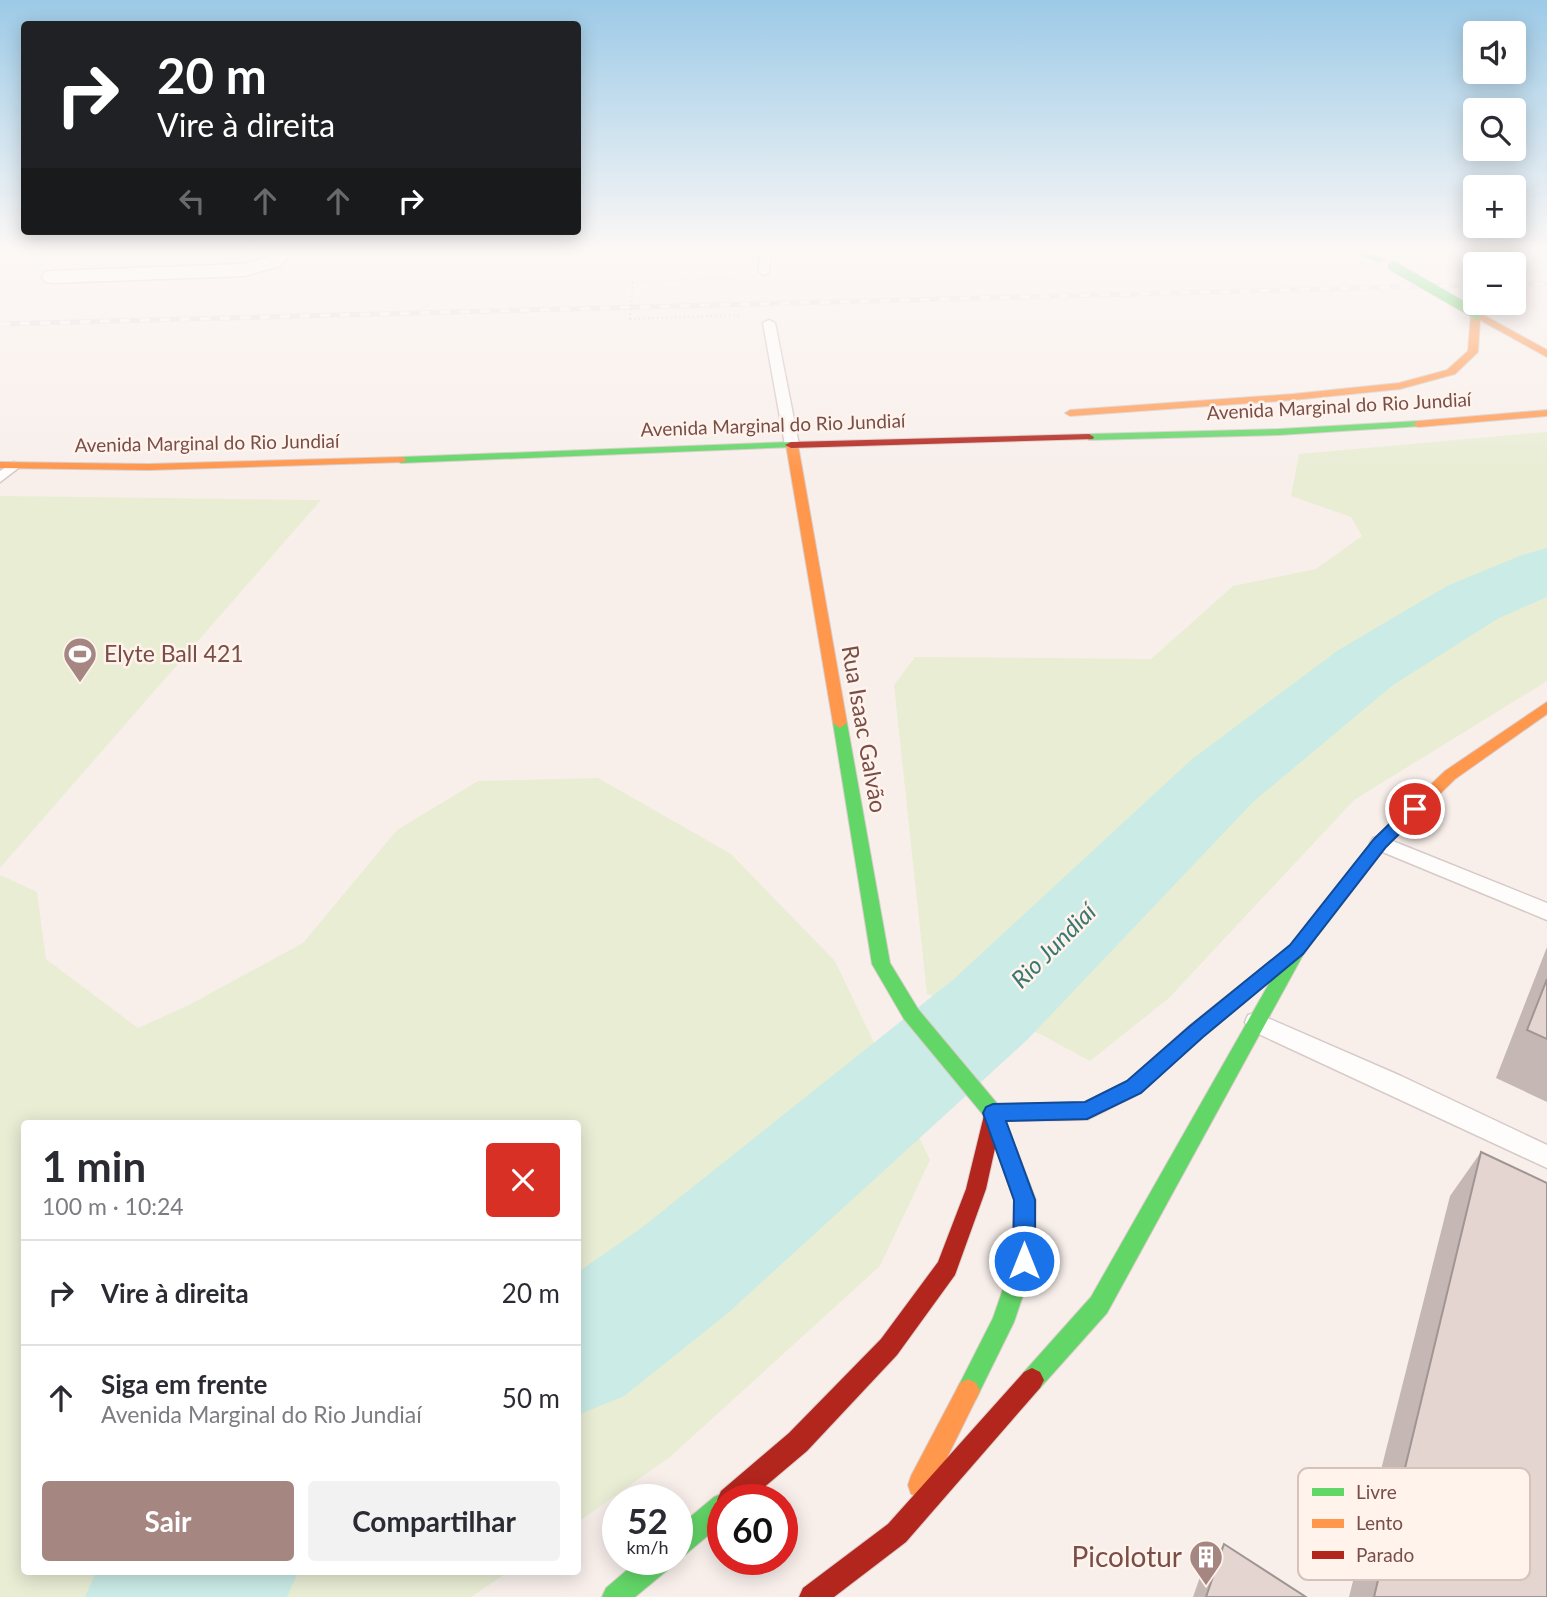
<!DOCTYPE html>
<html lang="pt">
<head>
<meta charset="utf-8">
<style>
  :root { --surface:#fff; --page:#f2f2f3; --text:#2b2b33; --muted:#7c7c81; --line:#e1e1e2; --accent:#a58681 }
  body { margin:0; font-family:Lato,sans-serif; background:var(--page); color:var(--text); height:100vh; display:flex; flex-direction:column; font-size:26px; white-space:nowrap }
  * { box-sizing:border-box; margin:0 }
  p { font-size:23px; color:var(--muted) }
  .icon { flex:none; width:38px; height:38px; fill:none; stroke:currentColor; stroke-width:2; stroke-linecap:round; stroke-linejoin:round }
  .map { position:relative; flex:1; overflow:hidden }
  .panel { position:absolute; left:21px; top:1120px; width:560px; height:455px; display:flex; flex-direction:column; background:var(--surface); border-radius:7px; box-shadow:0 4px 18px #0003 }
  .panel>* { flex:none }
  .banner { position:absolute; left:21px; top:21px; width:560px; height:214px; border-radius:7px; box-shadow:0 4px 18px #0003; background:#202124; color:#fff; overflow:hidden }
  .buttons { position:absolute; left:1463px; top:21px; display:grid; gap:14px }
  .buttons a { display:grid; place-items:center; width:63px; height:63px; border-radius:7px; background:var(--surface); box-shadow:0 4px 18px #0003; font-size:35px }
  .speed { position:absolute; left:602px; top:1484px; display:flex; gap:14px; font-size:35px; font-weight:700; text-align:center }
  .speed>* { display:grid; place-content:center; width:91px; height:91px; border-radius:50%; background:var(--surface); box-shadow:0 4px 18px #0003; line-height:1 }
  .speed small { font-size:18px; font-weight:400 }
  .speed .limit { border:10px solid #d22; background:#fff; color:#111 }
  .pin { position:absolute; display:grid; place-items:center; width:60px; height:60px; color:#fff; margin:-30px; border:4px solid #fff; border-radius:50%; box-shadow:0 2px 7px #0007 }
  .me { position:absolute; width:77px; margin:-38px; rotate:0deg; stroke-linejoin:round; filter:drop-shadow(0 0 5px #0008) }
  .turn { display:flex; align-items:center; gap:24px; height:147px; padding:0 21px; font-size:32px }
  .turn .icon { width:91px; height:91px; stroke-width:2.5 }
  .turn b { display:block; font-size:49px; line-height:60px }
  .lanes { display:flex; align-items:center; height:66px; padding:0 21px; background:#0003; justify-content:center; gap:35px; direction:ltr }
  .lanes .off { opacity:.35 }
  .round { display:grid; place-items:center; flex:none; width:74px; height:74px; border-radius:7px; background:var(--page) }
  .overview { display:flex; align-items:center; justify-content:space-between; height:119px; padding:0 21px }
  h1 { font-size:42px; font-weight:700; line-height:52px }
  .button { display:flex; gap:14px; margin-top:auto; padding:14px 21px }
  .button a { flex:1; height:80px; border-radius:7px; background:var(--accent); color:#fff; font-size:28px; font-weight:700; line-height:80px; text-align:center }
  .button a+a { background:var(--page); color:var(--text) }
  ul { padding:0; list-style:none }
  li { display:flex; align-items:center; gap:21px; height:105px; padding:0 21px; border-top:2px solid var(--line) }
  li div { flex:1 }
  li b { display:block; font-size:26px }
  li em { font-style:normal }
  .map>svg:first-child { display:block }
  .green { fill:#e9edd4 }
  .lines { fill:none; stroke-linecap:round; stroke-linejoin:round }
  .river { fill:#caebe6; fill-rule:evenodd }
  .lane-casing { stroke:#d6cac7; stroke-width:3 }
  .street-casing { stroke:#d6cac7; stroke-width:3 }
  .fast-casing { stroke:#daccc9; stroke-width:2 }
  .slow-casing { stroke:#daccc9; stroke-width:2 }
  .jam-casing { stroke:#daccc9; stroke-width:2 }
  .path { stroke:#dacfcd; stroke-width:2.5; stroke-dasharray:1 3.5; stroke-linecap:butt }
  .lane { fill:#fefdfc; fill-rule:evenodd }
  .street { fill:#fefdfc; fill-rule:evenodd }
  .fast { fill:#63d668; fill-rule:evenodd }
  .slow { fill:#ff974d; fill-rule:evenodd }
  .jam { fill:#b3261e; fill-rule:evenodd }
  .rail-casing { stroke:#e4e1e5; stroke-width:5 }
  .rail { stroke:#fff3ec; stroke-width:3.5; stroke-dasharray:10; stroke-linecap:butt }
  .fast-bridge-casing { stroke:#daccc9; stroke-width:11; stroke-linecap:butt }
  .path-bridge { stroke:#dacfcd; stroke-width:2.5; stroke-dasharray:1 3.5; stroke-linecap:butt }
  .fast-bridge { stroke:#63d668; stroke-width:10 }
  .wall { fill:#c5b7b4 }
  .building { fill:#e5d5d1; stroke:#a09592; stroke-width:2 }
  .route { fill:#1a73e8; stroke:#114b97; stroke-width:2 }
  .labels { text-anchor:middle; stroke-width:5; stroke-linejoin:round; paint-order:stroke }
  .far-street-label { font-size:19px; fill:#784e48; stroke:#fff3ec }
  .poi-label { font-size:23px; fill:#784e48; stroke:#fff3ec; text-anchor:start }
  .street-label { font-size:23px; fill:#784e48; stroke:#fff3ec }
  .water-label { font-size:24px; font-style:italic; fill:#387772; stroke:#fff3ec }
  .near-poi-label { font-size:28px; fill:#784e48; stroke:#fff3ec; text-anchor:end }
  .key { fill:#fff3ec; stroke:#d6c2bb; stroke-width:2 }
  .key-label { font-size:19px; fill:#784e48 }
</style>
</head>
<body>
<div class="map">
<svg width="1547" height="1597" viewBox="0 0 1547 1597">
  <rect width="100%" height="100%" fill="#f8efeb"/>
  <g class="green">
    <path d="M1547,432v249l-193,119 -185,198 -79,63 -52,-28 -111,-39 -33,-309 21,-28 236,2 82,-73 83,-17 46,-33 -11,-19 -60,-21 8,-42z"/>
    <path d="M0,496l321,4 -321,368z"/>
    <path d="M598,778l133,76 104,107 95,199 -50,106 -210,191 -92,65v-398h-554v448h484l-37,25h-471v-722l37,17 9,67 92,69 51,-23 114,-62 94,-113 81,-49z"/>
  </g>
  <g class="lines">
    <g class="river">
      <path d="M1547,548v49l-48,21 -106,67 -140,117 -225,237 -300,274 -104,83 -46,19v-143l62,-43 314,-250 237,-219 146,-109 110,-65 75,-31z"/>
      <path d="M96,1572h202l-11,25h-202z"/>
    </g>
    <g class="lane-casing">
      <g id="lane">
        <path d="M760,248h10l-1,24 -5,3 -5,-3z"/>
        <path d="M769,320l6,3 24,122 -7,4 -7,-4 -22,-122z"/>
        <path d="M14,462l7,4 -21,16v-11z"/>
        <path d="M1380,836l167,67v17l-174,-72 -3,-5 3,-5z"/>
        <path d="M1256,1013l145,63 146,69v23l-299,-139 -3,-7 3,-7z"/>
      </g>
    </g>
    <g class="street-casing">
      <path id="street" d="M276,248h21l-17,18 -36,10 -191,7 -8,-1 -3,-5 3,-5 8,-1 190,-7 23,-6z"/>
    </g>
    <g class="fast-casing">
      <g id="fast">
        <path d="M1343,248h11l32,12 -7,2z"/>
        <path d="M1418,421l5,3 -1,2 -143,9 -190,5 -5,-3 5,-3 190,-5z"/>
        <path d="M791,442l4,1v4l-394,16 -6,-3 6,-3z"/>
        <path d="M840,718l7,5 43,240 28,46 82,98 36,93 -1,60 -21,62 -38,77 -8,4 -8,-4 -4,-8 37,-73 20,-58 1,-60 -29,-83 -81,-98 -32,-55 -39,-241z"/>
        <path d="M1312,923l6,2 3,5 -18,25 -196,358 -67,75 -8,4 -8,-4 -4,-8 4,-8 67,-75 200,-352 15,-20z"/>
        <path d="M723,1493l10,7h-10v23l-37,31 -9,4v-30l37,-31z"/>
        <path d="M640,1559h34l-4,9 -35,29h-33l4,-9z"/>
      </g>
    </g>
    <g class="slow-casing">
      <g id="slow">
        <path d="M1476,311l71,39v7l-67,-37 -2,32 -23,22 -55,15 -107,11 -223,16 -5,-3 5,-3 223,-16 106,-11 48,-13 21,-19 3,-37z"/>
        <path d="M1547,410v6l-129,11 -5,-3 5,-3z"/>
        <path d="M792,442l6,3 49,278 -7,5 -7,-5 -47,-278z"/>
        <path d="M401,457l4,1v4l-257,8 -148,-2v-6l148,2z"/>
        <path d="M1547,702v12l-92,65 -69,68 -68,88h-12l-3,-5 3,-5 68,-86 71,-68z"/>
        <path d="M968,1379l8,4 4,8 -4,8 -47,95 -9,3 -9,-3 -3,-9 3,-9 49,-93z"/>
      </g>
    </g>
    <g class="jam-casing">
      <g id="jam">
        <path d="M1089,434l5,3 -1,2 -302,9 -6,-3 6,-3z"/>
        <path d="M1279,957l6,2 3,5 -3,5 -82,67 -62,57 -54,27 -86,1 -15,68 -31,86 -58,80 -90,96 -58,49h-26l-2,9 -4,-9 4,-9 68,-58 92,-94 57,-77 28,-73 20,-82 7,-3 92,-2 42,-21 62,-55 84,-67z"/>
        <path d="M1032,1368l8,4 4,8 -4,8 -134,154 -72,55h-35l4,-9 85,-64 136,-152z"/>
      </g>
    </g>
    <g class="path">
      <path d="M633,282l104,-4"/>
      <path d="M630,319l109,-4"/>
    </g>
    <use href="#lane" class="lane"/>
    <use href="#street" class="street"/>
    <use href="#fast" class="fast"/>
    <use href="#slow" class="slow"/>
    <use href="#jam" class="jam"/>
    <g class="rail-casing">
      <g id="rail">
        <path d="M1514,284h33"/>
        <path d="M0,324l1475,-39"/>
      </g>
    </g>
    <use href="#rail" class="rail"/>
    <g class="fast-bridge-casing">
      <path id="fast-bridge" d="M1393,266l83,48"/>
    </g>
    <path class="path-bridge" d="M630,319l3,-37"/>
    <use href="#fast-bridge" class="fast-bridge"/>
  </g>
  <g class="wall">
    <path d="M1547,947v155l-51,-24z"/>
    <path d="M1481,1152l66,445h-198l101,-401z"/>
    <path d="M1224,1544l82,53h-113l7,-20z"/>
  </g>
  <g class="building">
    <path d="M1547,979v60l-20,-9z"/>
    <path d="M1481,1152l66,31v414h-173z"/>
    <path d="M1224,1544l82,53h-100z"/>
  </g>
  <linearGradient id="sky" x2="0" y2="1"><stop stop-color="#9ccae7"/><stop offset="0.53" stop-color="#fcf8f6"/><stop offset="1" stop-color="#fcf8f6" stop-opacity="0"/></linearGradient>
  <rect width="1547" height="471" fill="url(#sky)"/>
  <path class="route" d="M1415,803l5,2 3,4 -3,4 -34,34 -83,107 -100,83 -62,56 -54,26 -81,2 29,79v61l-3,7 -8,3 -8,-3 -3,-7 1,-61 -31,-87 3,-6 7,-3 92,-2 42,-21 63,-55 100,-81 84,-106 35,-34z"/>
  <defs>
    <g id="stadium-pin" transform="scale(1.75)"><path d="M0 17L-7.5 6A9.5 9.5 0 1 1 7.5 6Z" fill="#a58681" stroke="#fff3ec"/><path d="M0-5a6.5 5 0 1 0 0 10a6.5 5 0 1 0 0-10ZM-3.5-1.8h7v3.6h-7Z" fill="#fff"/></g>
    <g id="building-pin" transform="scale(1.75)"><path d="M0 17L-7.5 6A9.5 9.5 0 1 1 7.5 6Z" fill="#a58681" stroke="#fff3ec"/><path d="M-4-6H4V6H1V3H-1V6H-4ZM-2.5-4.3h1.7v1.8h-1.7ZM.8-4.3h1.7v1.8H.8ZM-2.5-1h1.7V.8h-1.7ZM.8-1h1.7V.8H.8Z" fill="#fff"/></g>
  </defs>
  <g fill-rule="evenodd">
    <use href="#stadium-pin" x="80" y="654"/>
    <use href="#building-pin" x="1206" y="1557"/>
  </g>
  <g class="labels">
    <g class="far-street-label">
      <text transform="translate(1339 406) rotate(-3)" y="7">Avenida Marginal do Rio Jundiaí</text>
      <text transform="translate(773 425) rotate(-2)" y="7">Avenida Marginal do Rio Jundiaí</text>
      <text transform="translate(207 443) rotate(-1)" y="7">Avenida Marginal do Rio Jundiaí</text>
    </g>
    <g class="poi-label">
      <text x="104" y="662">Elyte Ball 421</text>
    </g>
    <g class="street-label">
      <text transform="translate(864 729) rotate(80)" y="8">Rua Isaac Galvão</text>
    </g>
    <g class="water-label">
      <text transform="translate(1054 946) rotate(-45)" y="8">Rio Jundiaí</text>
    </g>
    <g class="near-poi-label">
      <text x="1182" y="1567">Picolotur</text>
    </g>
  </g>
  <rect x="1298" y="1468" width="232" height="112" rx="10" class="key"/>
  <rect x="1312" y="1488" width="32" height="8" fill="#63d668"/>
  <rect x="1312" y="1519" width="32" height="9" fill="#ff974d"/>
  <rect x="1312" y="1551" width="32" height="8" fill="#b3261e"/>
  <g class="key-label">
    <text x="1356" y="1499">Livre</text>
    <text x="1356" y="1530">Lento</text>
    <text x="1356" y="1562">Parado</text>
  </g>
</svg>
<div class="buttons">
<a><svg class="icon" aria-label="sound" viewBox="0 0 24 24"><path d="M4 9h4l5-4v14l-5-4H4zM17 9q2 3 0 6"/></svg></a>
<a><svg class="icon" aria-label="search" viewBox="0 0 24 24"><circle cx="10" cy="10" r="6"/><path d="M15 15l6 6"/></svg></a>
<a>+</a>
<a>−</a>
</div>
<div class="speed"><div>52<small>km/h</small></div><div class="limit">60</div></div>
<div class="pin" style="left:1415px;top:809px;background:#d93025"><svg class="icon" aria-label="arrive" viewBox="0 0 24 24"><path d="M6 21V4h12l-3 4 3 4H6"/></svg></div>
<svg class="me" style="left:1024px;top:1261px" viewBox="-20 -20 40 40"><circle r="17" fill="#1a73e8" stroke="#fff" stroke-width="3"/><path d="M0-11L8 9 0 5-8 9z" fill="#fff"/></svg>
<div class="banner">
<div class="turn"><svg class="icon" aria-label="right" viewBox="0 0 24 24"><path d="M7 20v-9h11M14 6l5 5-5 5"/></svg><div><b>20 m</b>Vire à direita</div></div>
<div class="lanes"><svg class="icon off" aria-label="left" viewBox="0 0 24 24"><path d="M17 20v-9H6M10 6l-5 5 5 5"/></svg><svg class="icon off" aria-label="ahead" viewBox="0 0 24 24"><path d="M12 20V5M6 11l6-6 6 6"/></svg><svg class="icon off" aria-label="ahead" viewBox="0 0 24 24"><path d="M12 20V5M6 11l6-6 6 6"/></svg><svg class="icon" aria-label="right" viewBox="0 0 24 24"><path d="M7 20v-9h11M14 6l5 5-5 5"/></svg></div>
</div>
<section class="panel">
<div class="overview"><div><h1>1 min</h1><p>100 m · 10:24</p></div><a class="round" style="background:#d93025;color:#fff"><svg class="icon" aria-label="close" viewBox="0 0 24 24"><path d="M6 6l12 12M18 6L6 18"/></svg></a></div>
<ul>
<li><svg class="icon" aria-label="right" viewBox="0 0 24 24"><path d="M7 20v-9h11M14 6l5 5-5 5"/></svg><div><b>Vire à direita</b></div><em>20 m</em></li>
<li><svg class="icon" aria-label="ahead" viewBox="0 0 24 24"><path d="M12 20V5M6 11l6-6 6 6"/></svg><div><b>Siga em frente</b><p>Avenida Marginal do Rio Jundiaí</p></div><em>50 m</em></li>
</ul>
<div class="button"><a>Sair</a><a>Compartilhar</a></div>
</section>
</div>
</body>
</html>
